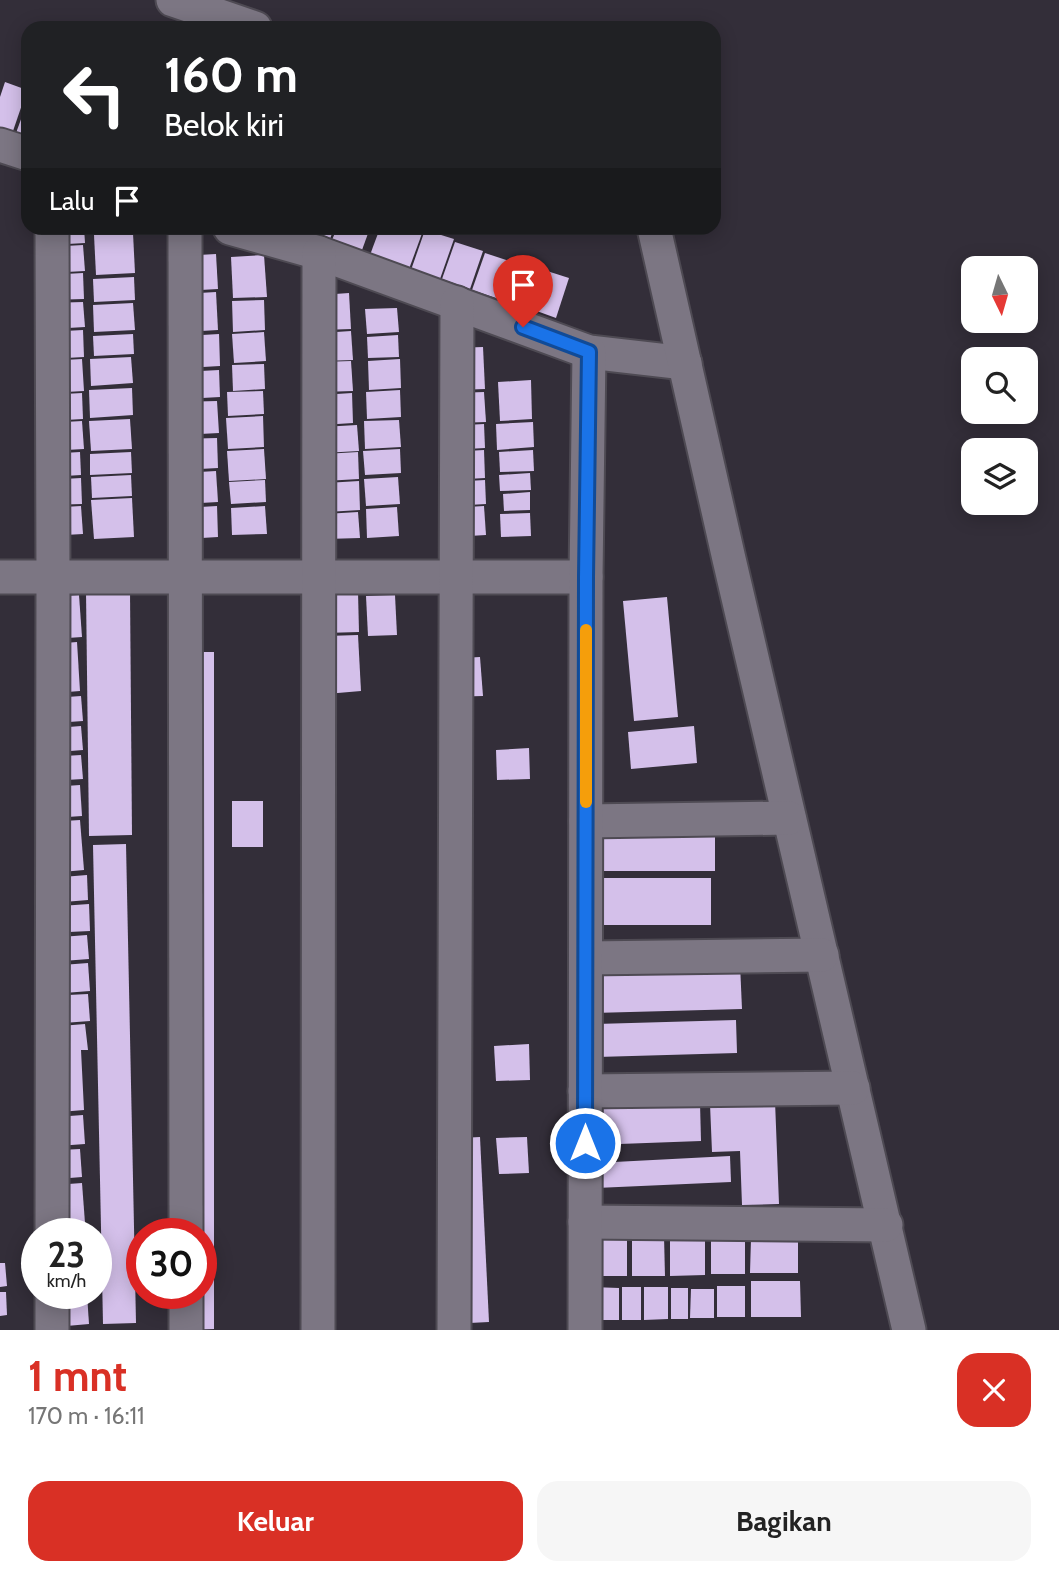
<!DOCTYPE html>
<html lang="id">
<head>
<meta charset="utf-8">
<style>
  :root { --surface:#fff; --page:#f6f6f6; --text:#222; --muted:#767676; --accent:#d93025 }
  body { margin:0; font-family:Cabin,sans-serif; background:var(--page); color:var(--text); height:100vh; display:flex; flex-direction:column; font-size:26px; white-space:nowrap }
  * { box-sizing:border-box; margin:0 }
  p { font-size:23px; color:var(--muted) }
  .icon { flex:none; width:38px; height:38px; fill:none; stroke:currentColor; stroke-width:2; stroke-linecap:round; stroke-linejoin:round }
  .map { position:relative; height:1330px; overflow:hidden }
  .details { display:flex; flex-direction:column; background:var(--surface); flex:1 }
  .details>* { flex:none }
  .hud { position:absolute; left:21px; top:21px; width:700px; height:214px; border-radius:21px; box-shadow:0 4px 18px #0003; background:#202124; color:#fff; overflow:hidden }
  .needle { width:46px; rotate:175deg }
  .controls { position:absolute; left:961px; top:256px; display:grid; gap:14px }
  .controls a { display:grid; place-items:center; width:77px; height:77px; border-radius:14px; background:var(--surface); box-shadow:0 4px 18px #0003; font-size:35px }
  .speed { position:absolute; left:21px; top:1218px; display:flex; gap:14px; font-size:35px; font-weight:700; text-align:center }
  .speed>* { display:grid; place-content:center; width:91px; height:91px; border-radius:50%; background:var(--surface); box-shadow:0 4px 18px #0003; line-height:1 }
  .speed small { font-size:18px; font-weight:400 }
  .speed .limit { border:10px solid #d22; background:#fff; color:#111 }
  .pin { position:absolute; display:grid; place-items:center; width:60px; height:60px; color:#fff; margin:-72px -30px; border-radius:50% 50% 50% 0; rotate:-45deg; box-shadow:0 0 7px #0007 }
  .pin .icon { rotate:45deg }
  .me { position:absolute; width:77px; margin:-38px; rotate:0deg; stroke-linejoin:round; filter:drop-shadow(0 0 5px #0008) }
  .turn { display:flex; align-items:center; gap:24px; height:147px; padding:0 28px; font-size:32px }
  .turn .icon { width:91px; height:91px; stroke-width:2.5 }
  .turn b { display:block; font-size:49px; line-height:60px }
  .then { display:flex; align-items:center; height:66px; padding:0 28px; background:#0003; gap:14px; font-size:26px }
  .round { display:grid; place-items:center; flex:none; width:74px; height:74px; border-radius:21px; background:var(--page) }
  .summary { display:flex; align-items:center; justify-content:space-between; height:119px; padding:0 28px }
  h1 { font-size:42px; font-weight:800; line-height:52px; color:var(--accent) }
  .action { display:flex; gap:14px; margin-top:auto; padding:14px 28px }
  .action a { flex:1; height:80px; border-radius:21px; background:var(--accent); color:#fff; font-size:28px; font-weight:800; line-height:80px; text-align:center }
  .action a+a { background:var(--page); color:var(--text) }
  .map>svg:first-child { display:block }
  .building { fill:#d4c0ea }
  .lines { fill:none; stroke-linecap:round; stroke-linejoin:round }
  .minor-casing { stroke:#4e4a53; stroke-width:37 }
  .minor { stroke:#7c7683; stroke-width:33 }
  .route-casing { stroke:#114b97; stroke-width:18 }
  .route { stroke:#1a73e8; stroke-width:12 }
  .slow { stroke:#f59e0b; stroke-width:12 }
</style>
</head>
<body>
<div class="map">
<svg width="1059" height="1330" viewBox="0 0 1059 1330">
  <rect width="100%" height="100%" fill="#332e39"/>
  <g class="building">
    <path d="M5,82l22,8 -14,41 -13,-4v-30z"/>
    <path d="M28,100v37l-12,-4z"/>
    <path d="M49,228h35l1,15 -35,2z"/>
    <path d="M302,228h32l-4,11 -29,-9z"/>
    <path d="M337,228h33l-8,22 -30,-10z"/>
    <path d="M380,228h44l-15,41 -39,-14z"/>
    <path d="M425,230l29,9 -14,40 -29,-9z"/>
    <path d="M133,233l2,40 -39,2 -2,-40z"/>
    <path d="M455,242l28,9 -13,38 -28,-10z"/>
    <path d="M83,245l2,26 -37,2 -1,-26z"/>
    <path d="M485,253l33,11 -13,37 -33,-11z"/>
    <path d="M216,254l2,35 -35,2 -2,-35z"/>
    <path d="M264,255l3,42 -34,1 -2,-41z"/>
    <path d="M521,262l22,8 -13,39 -22,-8z"/>
    <path d="M547,271l22,7 -13,40 -22,-8z"/>
    <path d="M83,273l1,26 -35,1 -2,-25z"/>
    <path d="M134,277l1,23 -41,2 -1,-23z"/>
    <path d="M216,292l2,38 -34,2 -2,-38z"/>
    <path d="M349,293l2,36 -28,1 -2,-35z"/>
    <path d="M264,300l1,30 -32,2 -1,-31z"/>
    <path d="M83,302l2,25 -34,2 -2,-26z"/>
    <path d="M133,303l2,27 -41,2 -1,-27z"/>
    <path d="M397,308l2,24 -32,2 -2,-25z"/>
    <path d="M83,330l1,27 -36,2 -2,-27z"/>
    <path d="M351,331l2,29 -31,1 -1,-28z"/>
    <path d="M264,332l2,29 -32,2 -2,-29z"/>
    <path d="M133,334l1,20 -40,2 -1,-20z"/>
    <path d="M219,334l1,32 -34,2 -1,-32z"/>
    <path d="M398,335l1,22 -31,1 -1,-21z"/>
    <path d="M483,347l2,42 -29,1 -2,-42z"/>
    <path d="M131,357l2,26 -42,3 -1,-27z"/>
    <path d="M82,359l2,32 -36,2 -2,-32z"/>
    <path d="M400,359l1,29 -32,2 -1,-29z"/>
    <path d="M351,361l2,30 -31,1 -1,-30z"/>
    <path d="M264,364l1,25 -32,2 -1,-26z"/>
    <path d="M219,370l1,27 -36,2 -2,-27z"/>
    <path d="M531,380l1,39 -32,2 -2,-39z"/>
    <path d="M132,388l1,27 -43,3 -1,-28z"/>
    <path d="M400,390l1,27 -34,2 -1,-27z"/>
    <path d="M263,391l1,23 -36,2 -1,-24z"/>
    <path d="M484,392l2,30 -29,1 -1,-30z"/>
    <path d="M82,393l1,26 -35,2 -2,-26z"/>
    <path d="M352,393l1,30 -31,2 -1,-30z"/>
    <path d="M217,401l2,32 -38,2 -2,-33z"/>
    <path d="M263,416l1,31 -36,2 -2,-31z"/>
    <path d="M130,419l2,30 -41,2 -2,-30z"/>
    <path d="M399,420l2,27 -36,2 -1,-28z"/>
    <path d="M82,421l2,28 -36,2 -1,-28z"/>
    <path d="M533,422l1,25 -37,3 -1,-26z"/>
    <path d="M484,424l1,24 -36,2 -2,-24z"/>
    <path d="M357,425l2,26 -36,2 -1,-26z"/>
    <path d="M217,438l1,30 -37,2 -1,-31z"/>
    <path d="M264,449l2,30 -37,2 -2,-30z"/>
    <path d="M400,449l1,24 -36,2 -2,-24z"/>
    <path d="M484,450l1,28 -35,2 -1,-28z"/>
    <path d="M533,450l1,21 -34,1 -1,-20z"/>
    <path d="M80,452l1,23 -32,2 -2,-23z"/>
    <path d="M131,452l1,21 -42,2v-21z"/>
    <path d="M358,452l1,27 -34,2 -1,-27z"/>
    <path d="M216,471l2,31 -35,2 -1,-31z"/>
    <path d="M530,473l1,17 -31,1 -1,-16z"/>
    <path d="M131,475l1,21 -40,2 -1,-21z"/>
    <path d="M398,477l2,27 -34,2 -2,-27z"/>
    <path d="M81,478l1,26 -34,1 -2,-25z"/>
    <path d="M265,480l1,22 -35,2 -2,-22z"/>
    <path d="M485,480l1,24 -35,2 -2,-24z"/>
    <path d="M359,481l1,29 -33,2 -1,-29z"/>
    <path d="M530,492v18l-26,1 -1,-17z"/>
    <path d="M132,498l2,39 -40,2 -3,-39z"/>
    <path d="M81,506l2,28 -36,2 -1,-28z"/>
    <path d="M217,506l1,31 -33,2 -2,-31z"/>
    <path d="M265,506l2,28 -35,1 -1,-27z"/>
    <path d="M484,506l2,29 -34,2 -1,-29z"/>
    <path d="M397,507l2,29 -32,2 -1,-29z"/>
    <path d="M358,512l2,26 -34,1 -1,-25z"/>
    <path d="M530,513l1,23 -30,1 -1,-23z"/>
    <path d="M86,591h44l2,244 -43,1z"/>
    <path d="M358,592l1,40 -34,1 -1,-39z"/>
    <path d="M79,595l3,42 -29,2 -3,-42z"/>
    <path d="M395,595l2,40 -29,1 -2,-40z"/>
    <path d="M667,597l11,120 -44,4 -11,-120z"/>
    <path d="M358,635l3,56 -35,3 1,-58z"/>
    <path d="M77,642l3,49 -25,2 -3,-49z"/>
    <path d="M179,652h35v677l-36,1 23,-37v-59z"/>
    <path d="M480,657l3,39 -38,1 -2,-38z"/>
    <path d="M81,696l2,25 -28,2 -2,-25z"/>
    <path d="M81,726l2,24 -25,2 -2,-24z"/>
    <path d="M694,726l3,37 -66,6 -3,-37z"/>
    <path d="M529,748l1,31 -33,1 -1,-30z"/>
    <path d="M81,755l2,24 -34,2 -2,-24z"/>
    <path d="M80,785l2,31 -29,2 -2,-31z"/>
    <rect x="232" y="801" width="31" height="46"/>
    <path d="M80,820l4,50 -33,3 -3,-51z"/>
    <path d="M590,831h125v40h-126z"/>
    <path d="M126,844l10,479 -33,1 -10,-479z"/>
    <path d="M87,875l1,25 -36,3 -2,-25z"/>
    <rect x="592" y="878" width="119" height="47"/>
    <path d="M89,904l1,27 -42,2 -2,-26z"/>
    <path d="M87,935l2,24 -39,3 -2,-24z"/>
    <path d="M88,963l2,28 -39,3 -2,-28z"/>
    <path d="M740,964l2,45 -149,4 -1,-45z"/>
    <path d="M88,994l2,27 -40,3 -2,-28z"/>
    <path d="M736,1020l1,33 -140,4 -1,-33z"/>
    <path d="M85,1024l3,26h-7l3,60 -36,3v-86z"/>
    <path d="M529,1044l1,36 -34,1 -2,-35z"/>
    <path d="M775,1101l4,103 -37,1 -2,-54 -28,1 -2,-48z"/>
    <path d="M700,1103l1,38 -109,4 -1,-39z"/>
    <path d="M83,1115l2,29 -41,3 -2,-29z"/>
    <path d="M480,1137l9,185 -39,2 -9,-185z"/>
    <path d="M527,1137l2,36 -30,1 -3,-36z"/>
    <path d="M80,1149l2,28 -37,3 -3,-29z"/>
    <path d="M730,1156l1,26 -135,6 -1,-25z"/>
    <path d="M82,1183l3,40 -41,3 -3,-40z"/>
    <rect x="593" y="1236" width="34" height="40"/>
    <path d="M632,1236h32l1,40h-33z"/>
    <path d="M670,1237h35v38l-35,1z"/>
    <rect x="711" y="1239" width="34" height="35"/>
    <path d="M751,1239h47v34h-48z"/>
    <path d="M0,1263h5l2,23 -7,1z"/>
    <path d="M751,1281h49l1,36h-50z"/>
    <rect x="717" y="1286" width="28" height="31"/>
    <path d="M592,1287l27,1v32h-27z"/>
    <rect x="622" y="1287" width="19" height="33"/>
    <path d="M644,1287h24v32l-24,1z"/>
    <rect x="671" y="1288" width="17" height="31"/>
    <path d="M691,1289h23v29h-24z"/>
    <path d="M0,1292h6l1,23 -7,1z"/>
    <path d="M87,1294l2,30 -45,4 -3,-30z"/>
  </g>
  <g class="lines">
    <g class="minor-casing">
      <g id="minor">
        <path d="M173,0l82,28"/>
        <path d="M0,145l28,9"/>
        <path d="M52,228l1,349 -1,657"/>
        <path d="M185,228l1,1006"/>
        <path d="M230,228l89,25 270,99 96,11"/>
        <path d="M654,228l75,331 180,771"/>
        <path d="M0,577h586"/>
        <path d="M586,821l203,-3"/>
        <path d="M586,958l236,-3"/>
        <path d="M585,1091l268,-3"/>
        <path d="M585,1222l301,3"/>
        <path d="M186,1293v37"/>
        <path d="M52,1330v-37"/>
        <path d="M318,1330l1,-1077"/>
        <path d="M454,1330l3,-1027"/>
        <path d="M585,1330l1,-753 3,-225"/>
      </g>
    </g>
    <use href="#minor" class="minor"/>
  </g>
  <g class="lines">
    <g class="route-casing">
      <path id="route" d="M523,327l66,25 -3,225 -1,566"/>
    </g>
    <use href="#route" class="route"/>
    <path class="slow" d="M586,802v-172"/>
  </g>
</svg>
<div class="controls">
<a><svg class="needle" viewBox="-14 -14 28 28"><path d="M0-13l5 13h-10z" fill="#e53935"/><path d="M0 13l5-13h-10z" fill="#767676"/></svg></a>
<a><svg class="icon" aria-label="search" viewBox="0 0 24 24"><circle cx="10" cy="10" r="6"/><path d="M15 15l6 6"/></svg></a>
<a><svg class="icon" aria-label="layers" viewBox="0 0 24 24"><path d="M12 4l9 5-9 5-9-5zM3 14l9 5 9-5"/></svg></a>
</div>
<div class="speed"><div>23<small>km/h</small></div><div class="limit">30</div></div>
<div class="pin" style="left:523px;top:327px;background:#d93025"><svg class="icon" aria-label="arrive" viewBox="0 0 24 24"><path d="M6 21V4h12l-3 4 3 4H6"/></svg></div>
<svg class="me" style="left:585px;top:1143px" viewBox="-20 -20 40 40"><circle r="17" fill="#1a73e8" stroke="#fff" stroke-width="3"/><path d="M0-11L8 9 0 5-8 9z" fill="#fff"/></svg>
<div class="hud">
<div class="turn"><svg class="icon" aria-label="left" viewBox="0 0 24 24"><path d="M17 20v-9H6M10 6l-5 5 5 5"/></svg><div><b>160 m</b>Belok kiri</div></div>
<div class="then">Lalu<svg class="icon" aria-label="arrive" viewBox="0 0 24 24"><path d="M6 21V4h12l-3 4 3 4H6"/></svg></div>
</div>
</div>
<section class="details">
<div class="summary"><div><h1>1 mnt</h1><p>170 m · 16:11</p></div><a class="round" style="background:#d93025;color:#fff"><svg class="icon" aria-label="close" viewBox="0 0 24 24"><path d="M6 6l12 12M18 6L6 18"/></svg></a></div>
<div class="action"><a>Keluar</a><a>Bagikan</a></div>
</section>
</body>
</html>
